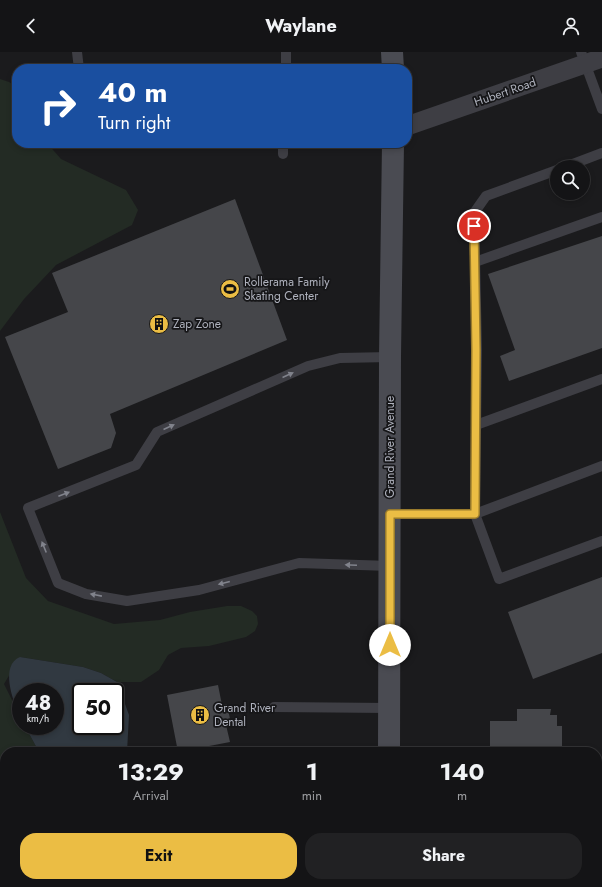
<!DOCTYPE html>
<html lang="en">
<head>
<meta charset="utf-8">
<style>
  :root { --surface:#141416; --page:#212123; --text:#f1f3f6; --muted:#9d9ea1; --line:#333335; --accent:#ebbd44 }
  body { margin:0; font-family:Jost,sans-serif; background:var(--page); color:var(--text); height:100vh; display:flex; flex-direction:column; font-size:15px; white-space:nowrap }
  * { box-sizing:border-box; margin:0 }
  p { font-size:13px; color:var(--muted) }
  .icon { flex:none; width:22px; height:22px; fill:none; stroke:currentColor; stroke-width:2; stroke-linecap:round; stroke-linejoin:round }
  .map { position:relative; flex:1; overflow:hidden }
  .details { position:absolute; left:0px; top:695px; width:602px; height:140px; display:flex; flex-direction:column; background:var(--surface); border-radius:16px 16px 0 0; box-shadow:0 2px 6px #0003,0 0 0 1px var(--line) }
  .details>* { flex:none }
  .guide { position:absolute; left:12px; top:12px; width:400px; height:84px; border-radius:16px; box-shadow:0 2px 6px #0003,0 0 0 1px var(--line); background:#1a4fa0; color:#fff; overflow:hidden }
  .tools { position:absolute; left:550px; top:108px; display:grid; gap:8px }
  .tools a { display:grid; place-items:center; width:40px; height:40px; border-radius:50%; background:var(--surface); box-shadow:0 2px 6px #0003,0 0 0 1px var(--line); font-size:20px }
  .speed { position:absolute; left:12px; top:631px; display:flex; gap:8px; font-size:20px; font-weight:700; text-align:center }
  .speed>* { display:grid; place-content:center; width:52px; height:52px; border-radius:50%; background:var(--surface); box-shadow:0 2px 6px #0003,0 0 0 1px var(--line); line-height:1 }
  .speed small { font-size:10px; font-weight:400 }
  .speed .limit { border:2px solid #111; border-radius:6px; background:#fff; color:#111 }
  .pin { position:absolute; display:grid; place-items:center; width:34px; height:34px; color:#fff; margin:-17px; border:2px solid #fff; border-radius:50%; box-shadow:0 1px 4px #0007 }
  .me { position:absolute; width:44px; margin:-22px; rotate:0deg; stroke-linejoin:round; filter:drop-shadow(0 0 3px #0008) }
  .turn { display:flex; align-items:center; gap:14px; height:84px; padding:0 20px; font-size:18px }
  .turn .icon { width:52px; height:52px; stroke-width:2.5 }
  .turn b { display:block; font-size:28px; line-height:34px }
  .eta { display:flex; justify-content:space-evenly; align-items:center; height:68px; text-align:center }
  .eta b { font-size:24px; font-weight:700; line-height:28px }
  .button { display:flex; gap:8px; margin-top:auto; padding:8px 20px }
  .button a { flex:1; height:46px; border-radius:16px; background:var(--accent); color:#111; font-size:16px; font-weight:700; line-height:46px; text-align:center }
  .button a+a { background:var(--page); color:var(--text) }
  header { display:flex; justify-content:space-between; align-items:center; height:52px; padding:0 20px; background:var(--surface); font-size:18px; font-weight:700 }
  .map>svg:first-child { display:block }
  .green { fill:#232b24 }
  .water { fill:#313941; fill-rule:evenodd }
  .building { fill:#45464a }
  .lines { fill:none; stroke-linecap:round; stroke-linejoin:round }
  .service { stroke:#3e3e44; stroke-width:10 }
  .minor { stroke:#3e3e44; stroke-width:19 }
  .secondary { stroke:#4a4b52; stroke-width:22 }
  .oneway { fill:#81838c }
  .route-casing { stroke:#997b2c; stroke-width:10 }
  .route { stroke:#ebbd44; stroke-width:7 }
  .labels { text-anchor:middle; stroke-width:3.5; stroke-linejoin:round; paint-order:stroke }
  .street-label { font-size:12px; fill:#aeb1bc; stroke:#161618 }
  .poi-label { font-size:12px; fill:#aeb1bc; stroke:#161618; text-anchor:start }
</style>
</head>
<body>
<header><svg class="icon" aria-label="back" viewBox="0 0 24 24"><path d="M15 5l-7 7 7 7"/></svg>Waylane<svg class="icon" aria-label="person" viewBox="0 0 24 24"><circle cx="12" cy="8" r="4"/><path d="M4 21q1-7 8-7t8 7"/></svg></header>
<div class="map">
<svg width="602" height="835" viewBox="0 0 602 835">
  <rect width="100%" height="100%" fill="#1b1b1d"/>
  <g class="green">
    <path d="M0,27l9,3 8,5v56h30l14,16 65,31 12,20 -6,15 -76,40 -32,34 -24,32z"/>
    <path d="M0,460l26,66 22,23 66,23 46,-4 30,-8 37,-6h14l11,5 5,5 1,8 -3,7 -9,6 -37,9 -28,2 -13,7 -9,15 -18,12h-24l-16,-9 -18,-6 -63,-10 -16,27 17,34v8h4l14,26h-34v130h29l-7,5h-27z"/>
    <path d="M113,830h186l2,5h-189z"/>
  </g>
  <g class="water">
    <path d="M20,605l63,10 18,6 16,9 12,33 -2,37h-88l-14,-26h30v-34h-34v26c-9,-18 -21,-53 -1,-61zM81,640h34v34h-34z"/>
    <path d="M34,830h79l-1,5h-85z"/>
  </g>
  <g class="building">
    <path d="M235,147l52,141 -177,74 6,19 -5,15 -53,21 -53,-132 63,-25 -16,-39z"/>
    <path d="M602,184v112l-93,33 -9,-25 15,-6 -27,-76z"/>
    <path d="M602,525v76l-69,26 -25,-67z"/>
    <path d="M218,633l4,20 5,-1 4,20 -5,1 4,17 -52,10 -11,-57z"/>
    <path d="M517,657h34l-1,6h7v11h5v26h-70v-6h-2v-25h27z"/>
  </g>
  <g class="lines">
    <g class="service">
      <path d="M77,0l2,17"/>
      <path d="M581,0l21,57"/>
      <path d="M286,17v-17"/>
      <path d="M283,102v-11"/>
      <path d="M565,115l37,-14"/>
      <path d="M557,118l-71,26 -12,17 3,137 -2,164 24,65 103,-38"/>
      <path d="M475,210l127,-45"/>
      <path d="M390,305l-50,1 -32,8 -151,66 -21,33 -108,43 30,75 28,11 41,7 72,-11 100,-27 91,3"/>
      <path d="M476,373l126,-46"/>
      <path d="M391,462h84l127,-48"/>
      <path d="M274,655l115,1"/>
    </g>
    <path class="minor" d="M407,74l195,-68"/>
    <g class="secondary">
      <path d="M392,0l1,17"/>
      <path d="M389,700l1,-395 3,-214"/>
      <path d="M388,835v-5"/>
    </g>
  </g>
  <defs><path id="oneway-solid" d="M-6-.8H1V-3.2L6.5 0L1 3.2V.8H-6Z"/></defs>
  <g class="oneway">
    <use href="#oneway-solid" transform="translate(288 323) rotate(-24)"/>
    <use href="#oneway-solid" transform="translate(169 375) rotate(-24)"/>
    <use href="#oneway-solid" transform="translate(64 442) rotate(-21)"/>
    <use href="#oneway-solid" transform="translate(44 495) rotate(-112)"/>
    <use href="#oneway-solid" transform="translate(351 513) rotate(-178)"/>
    <use href="#oneway-solid" transform="translate(224 531) rotate(166)"/>
    <use href="#oneway-solid" transform="translate(96 543) rotate(-169)"/>
  </g>
  <g class="lines">
    <g class="route-casing">
      <path id="route" d="M390,593v-131h85l1,-164 -2,-124"/>
    </g>
    <use href="#route" class="route"/>
  </g>
  <defs>
    <g id="stadium-disc" transform="scale(1)"><circle r="9.5" fill="#ebbd44" stroke="#161618"/><path d="M0-5a6.5 5 0 1 0 0 10a6.5 5 0 1 0 0-10ZM-3.5-1.8h7v3.6h-7Z" fill="#111"/></g>
    <g id="building-disc" transform="scale(1)"><circle r="9.5" fill="#ebbd44" stroke="#161618"/><path d="M-4-6H4V6H1V3H-1V6H-4ZM-2.5-4.3h1.7v1.8h-1.7ZM.8-4.3h1.7v1.8H.8ZM-2.5-1h1.7V.8h-1.7ZM.8-1h1.7V.8H.8Z" fill="#111"/></g>
  </defs>
  <g fill-rule="evenodd">
    <use href="#stadium-disc" x="230" y="237"/>
    <use href="#building-disc" x="159" y="272"/>
    <use href="#building-disc" x="200" y="663"/>
  </g>
  <g class="labels">
    <g class="street-label">
      <text transform="translate(505 40) rotate(-19)" y="4">Hubert Road</text>
      <text transform="translate(390 395) rotate(-90)" y="4">Grand River Avenue</text>
    </g>
    <g class="poi-label">
      <text x="244" y="234">Rollerama Family<tspan x="244" dy="14">Skating Center</tspan></text>
      <text x="173" y="276">Zap Zone</text>
      <text x="214" y="660">Grand River<tspan x="214" dy="14">Dental</tspan></text>
    </g>
  </g>
</svg>
<div class="tools">
<a><svg class="icon" aria-label="search" viewBox="0 0 24 24"><circle cx="10" cy="10" r="6"/><path d="M15 15l6 6"/></svg></a>
</div>
<div class="speed"><div>48<small>km/h</small></div><div class="limit">50</div></div>
<div class="pin" style="left:474px;top:174px;background:#d93025"><svg class="icon" aria-label="arrive" viewBox="0 0 24 24"><path d="M6 21V4h12l-3 4 3 4H6"/></svg></div>
<svg class="me" style="left:390px;top:593px" viewBox="-20 -20 40 40"><circle r="19" fill="#fff"/><path d="M0-13L10 11 0 6-10 11z" fill="#ebbd44"/></svg>
<div class="guide">
<div class="turn"><svg class="icon" aria-label="right" viewBox="0 0 24 24"><path d="M7 20v-9h11M14 6l5 5-5 5"/></svg><div><b>40 m</b>Turn right</div></div>
</div>
<section class="details">
<div class="eta">
<div><b>13:29</b><p>Arrival</p></div>
<div><b>1</b><p>min</p></div>
<div><b>140</b><p>m</p></div>
</div>
<div class="button"><a>Exit</a><a>Share</a></div>
</section>
</div>
</body>
</html>
